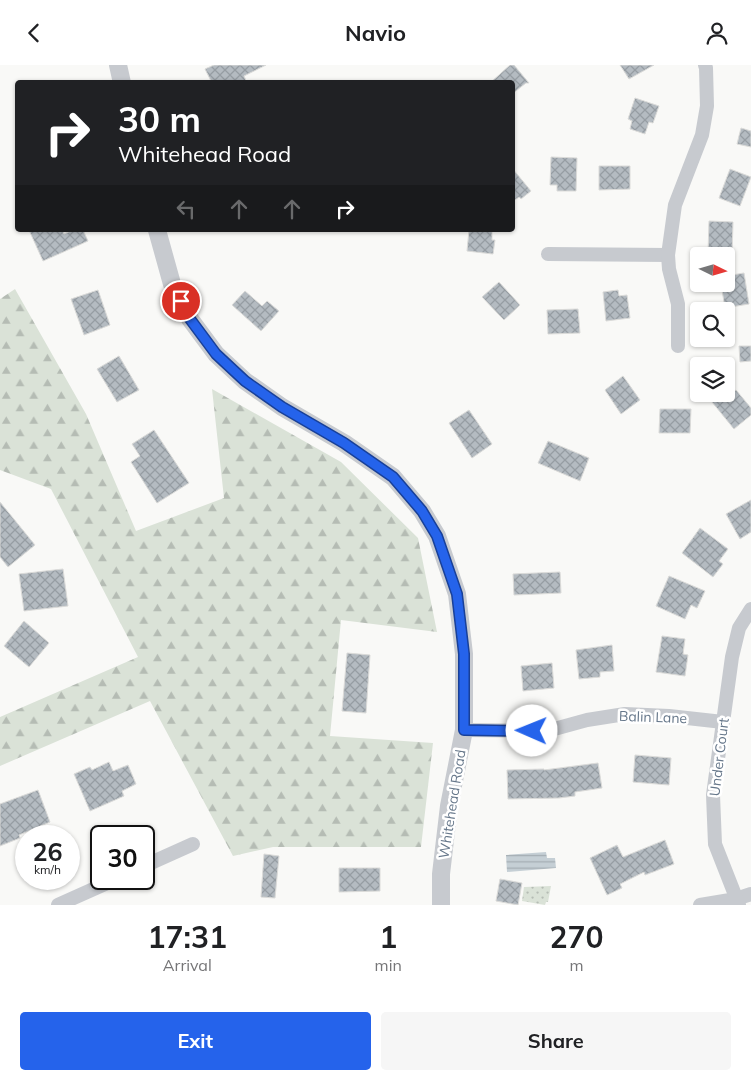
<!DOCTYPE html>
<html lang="en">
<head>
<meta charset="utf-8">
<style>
  :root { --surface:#fff; --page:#f6f6f6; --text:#202124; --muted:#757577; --accent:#2563eb }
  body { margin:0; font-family:Mulish,sans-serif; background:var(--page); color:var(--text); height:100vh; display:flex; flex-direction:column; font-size:19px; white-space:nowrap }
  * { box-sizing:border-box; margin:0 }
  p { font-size:16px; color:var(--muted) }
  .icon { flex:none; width:28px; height:28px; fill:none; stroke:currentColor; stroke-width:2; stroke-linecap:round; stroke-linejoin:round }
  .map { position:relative; height:840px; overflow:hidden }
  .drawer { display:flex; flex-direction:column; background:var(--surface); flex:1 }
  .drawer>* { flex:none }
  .banner { position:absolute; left:15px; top:15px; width:500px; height:152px; border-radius:5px; box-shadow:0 1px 4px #0004; background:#202124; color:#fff; overflow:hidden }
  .needle { width:32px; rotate:95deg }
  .controls { position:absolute; left:690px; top:182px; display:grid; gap:10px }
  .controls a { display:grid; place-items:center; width:45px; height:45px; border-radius:5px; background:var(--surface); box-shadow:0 1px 4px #0004; font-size:25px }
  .speed { position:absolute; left:15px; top:760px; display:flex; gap:10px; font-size:25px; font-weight:700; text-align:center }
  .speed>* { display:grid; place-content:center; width:65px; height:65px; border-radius:50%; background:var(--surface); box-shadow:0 1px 4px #0004; line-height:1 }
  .speed small { font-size:12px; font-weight:400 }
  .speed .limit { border:2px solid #111; border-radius:8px; background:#fff; color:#111 }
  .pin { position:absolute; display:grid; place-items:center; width:42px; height:42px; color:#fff; margin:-21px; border:2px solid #fff; border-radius:50%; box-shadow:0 1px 5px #0007 }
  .me { position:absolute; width:55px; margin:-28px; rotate:271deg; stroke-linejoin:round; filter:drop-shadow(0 0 4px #0008) }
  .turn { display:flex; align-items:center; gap:18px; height:105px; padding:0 20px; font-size:22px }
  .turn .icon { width:65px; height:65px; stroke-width:2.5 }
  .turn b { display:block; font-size:35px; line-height:42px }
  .lanes { display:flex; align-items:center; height:48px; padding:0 20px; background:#0003; justify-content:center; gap:25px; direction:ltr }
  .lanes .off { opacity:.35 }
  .eta { display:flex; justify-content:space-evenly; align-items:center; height:85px; text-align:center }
  .eta b { font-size:30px; font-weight:700; line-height:35px }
  .action { display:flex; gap:10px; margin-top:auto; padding:10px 20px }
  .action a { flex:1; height:58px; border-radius:5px; background:var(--accent); color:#fff; font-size:20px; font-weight:700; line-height:58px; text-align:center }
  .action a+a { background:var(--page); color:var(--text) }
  header { display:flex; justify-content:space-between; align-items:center; height:65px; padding:0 20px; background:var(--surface); font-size:22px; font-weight:700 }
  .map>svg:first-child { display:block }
  .forest { fill:url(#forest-firs) }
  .park { fill:url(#park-dots) }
  .water { fill:url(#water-rules) }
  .building { fill:url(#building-cross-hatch); stroke:#dbdbd9 }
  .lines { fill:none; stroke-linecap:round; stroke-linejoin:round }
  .minor { stroke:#c7cacf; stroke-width:14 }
  .tertiary { stroke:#c7cacf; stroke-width:18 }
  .route-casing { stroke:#184099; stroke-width:12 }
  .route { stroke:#2563eb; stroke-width:9 }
  .labels { text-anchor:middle; stroke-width:5; stroke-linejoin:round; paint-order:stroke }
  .street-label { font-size:14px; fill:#66778a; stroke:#fff }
</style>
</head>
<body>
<header><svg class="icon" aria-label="back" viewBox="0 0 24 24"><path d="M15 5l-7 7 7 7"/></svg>Navio<svg class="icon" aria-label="person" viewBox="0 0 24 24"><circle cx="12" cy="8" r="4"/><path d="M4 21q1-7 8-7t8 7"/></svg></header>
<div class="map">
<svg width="751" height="840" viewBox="0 0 751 840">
  <defs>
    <pattern id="forest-firs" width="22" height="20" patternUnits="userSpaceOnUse" patternTransform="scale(1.25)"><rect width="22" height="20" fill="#dae2d7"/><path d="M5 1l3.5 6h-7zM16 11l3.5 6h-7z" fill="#b5bcb4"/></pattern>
    <pattern id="park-dots" width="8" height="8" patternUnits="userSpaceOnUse" patternTransform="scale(1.25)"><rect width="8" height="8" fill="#dae2d7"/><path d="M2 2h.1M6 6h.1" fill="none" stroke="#b5bcb4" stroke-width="1.8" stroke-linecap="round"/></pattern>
    <pattern id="water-rules" width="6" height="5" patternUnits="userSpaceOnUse" patternTransform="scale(1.25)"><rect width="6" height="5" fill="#c5cfd5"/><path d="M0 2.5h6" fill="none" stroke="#a4adb3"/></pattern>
    <pattern id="building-cross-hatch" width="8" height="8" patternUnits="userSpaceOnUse" patternTransform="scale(1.25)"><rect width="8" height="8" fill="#b4bbc1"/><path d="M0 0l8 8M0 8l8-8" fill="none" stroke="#969da3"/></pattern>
  </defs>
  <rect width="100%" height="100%" fill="#f9f9f7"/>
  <path class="forest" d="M15,224l71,125 50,117 88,-33 -12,-109 129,73 77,76 19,94 -96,-12 -11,116 103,7 -12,104h-148l-40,9 -83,-155 -150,65v-49l138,-60 -87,-168 -51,-19v-171z"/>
  <path class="park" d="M551,821l-3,16h-2l-1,3 -23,-4 2,-14z"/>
  <path class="water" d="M546,787l1,6h8l1,10 -49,4 -1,-17z"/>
  <g class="building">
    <path d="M214,0h52l-22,11 3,7h-35l-7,-14z"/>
    <path d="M510,0h4l15,18h-3l-14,11v-11h-22z"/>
    <path d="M620,0h34l-25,14z"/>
    <path d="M635,33l24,8 -6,17 -4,-1 -4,12 -15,-5 2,-8 -4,-2z"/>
    <path d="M741,63l10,3v16l-14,-3z"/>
    <path d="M551,92l26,1 -1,33h-19v-6h-7z"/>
    <path d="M599,101h31v23l-31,1z"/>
    <path d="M512,103l19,23 -10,8 -2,-2 -7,5z"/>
    <path d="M730,104l21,8 -11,29 -21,-8z"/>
    <path d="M709,156l24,1 -1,33 -24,-1z"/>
    <path d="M29,165h33l2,4 9,-4h10l5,11 -45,20z"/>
    <path d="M469,165h23v10h3l-2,14 -26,-3z"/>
    <path d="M744,208l5,31 -24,4 -4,-24h5v-8z"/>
    <path d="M499,217l21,23 -16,15 -22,-23z"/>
    <path d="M98,225l12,35 -26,10 -13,-36z"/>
    <path d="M618,225l1,6 8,-1 3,23 -24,3 -3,-29z"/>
    <path d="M245,226l17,15 5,-5 12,10 -18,20 -29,-26z"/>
    <path d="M578,244l2,24 -32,1 -1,-24z"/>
    <path d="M739,281h12v15l-11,1z"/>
    <path d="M119,291l20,34 -22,12 -20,-33z"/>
    <path d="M623,311l17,24 -19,14 -16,-24z"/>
    <path d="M736,325l15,18v7l-17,14 -22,-27 10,-8h4v-2l3,3z"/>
    <path d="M660,344h31l-1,24h-31z"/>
    <path d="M469,345l23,34 -20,14 -23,-35z"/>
    <path d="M154,365l35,53 -32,20 -26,-41 9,-6 -8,-12z"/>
    <path d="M548,376l41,17 -9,23 -42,-18z"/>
    <path d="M751,435v32l-11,7 -14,-25z"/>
    <path d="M0,437l35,43 -27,22 -8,-10z"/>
    <path d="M700,463l28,21 -9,12 4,3 -10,13 -31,-24z"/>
    <path d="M63,504l5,37 -44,5 -5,-37z"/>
    <path d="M560,507l1,21 -47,2 -1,-21z"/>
    <path d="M669,511l36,15 -8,17 -6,-3 -6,14 -29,-13z"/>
    <path d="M24,556l25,22 -20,24 -25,-21z"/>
    <path d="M662,571l23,3 -2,15 5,1 -3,21 -29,-4z"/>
    <path d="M612,580l2,26 -14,1v5l-21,2 -3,-29z"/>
    <path d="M347,588l23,2 -4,58 -24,-2z"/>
    <path d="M552,598l2,25 -31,3 -2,-25z"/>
    <path d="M635,690l36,3 -2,27 -36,-3z"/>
    <path d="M109,697l4,9 15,-6 8,19 -14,7 2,5 -34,15 -16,-37 16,-7 2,3z"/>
    <path d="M598,698l4,25 -27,4v4l-16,2 -51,1 -1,-29 37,-1v1z"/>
    <path d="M38,725l12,32 -31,13 1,3 -20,8v-42z"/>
    <path d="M665,775l9,24 -29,11 -1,-3 -24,12 2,4 -15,7 -17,-37 27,-13 6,12z"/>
    <path d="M264,789l15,2 -4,42 -14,-1z"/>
    <path d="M339,803h41v23l-41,1z"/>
    <path d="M500,814l22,4 -4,22 -22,-4z"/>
  </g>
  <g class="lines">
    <g class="minor">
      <path d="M548,189l120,1"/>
      <path d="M678,281v-42l-9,-35 -1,-14 7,-50 27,-70 5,-29 -1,-38 -1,-3"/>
      <path d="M464,665l83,1 40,-11 38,-6 44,2 54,6"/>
      <path d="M144,801l49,-22"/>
      <path d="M58,840l58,-26"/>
      <path d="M700,840l36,-6 15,-5"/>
      <path d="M739,840l-24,-61 -2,-49 19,-138 7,-29 12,-19"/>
    </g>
    <g class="tertiary">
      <path d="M118,0l4,18"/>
      <path d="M157,165l15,54 18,35 26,35 29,27 37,26 62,36 49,34 29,34 15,25 20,58 7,60v76l-15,76 -8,68v31"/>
    </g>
  </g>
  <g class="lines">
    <g class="route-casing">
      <path id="route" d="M181,236l9,18 26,35 29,27 37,26 62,36 49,34 29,34 15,25 20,58 7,60v76l68,1"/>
    </g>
    <use href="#route" class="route"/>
  </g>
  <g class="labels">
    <g class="street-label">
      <text transform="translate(653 652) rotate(2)" y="5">Balin Lane</text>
      <text transform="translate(719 692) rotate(-83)" y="5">Under Court</text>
      <text transform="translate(452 739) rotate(-81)" y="5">Whitehead Road</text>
    </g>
  </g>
</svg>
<div class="controls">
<a><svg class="needle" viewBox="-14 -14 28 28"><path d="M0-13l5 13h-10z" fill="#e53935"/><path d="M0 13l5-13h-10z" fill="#757577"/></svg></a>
<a><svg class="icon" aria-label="search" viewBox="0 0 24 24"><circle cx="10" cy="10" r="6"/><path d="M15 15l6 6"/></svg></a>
<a><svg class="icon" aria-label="layers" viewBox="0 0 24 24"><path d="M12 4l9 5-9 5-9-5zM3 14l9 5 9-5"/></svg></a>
</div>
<div class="speed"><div>26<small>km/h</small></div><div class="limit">30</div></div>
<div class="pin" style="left:181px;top:236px;background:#d93025"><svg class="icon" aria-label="arrive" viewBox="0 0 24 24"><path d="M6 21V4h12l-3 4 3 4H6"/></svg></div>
<svg class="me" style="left:532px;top:666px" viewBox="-20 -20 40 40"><circle r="19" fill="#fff"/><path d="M0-13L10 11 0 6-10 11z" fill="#2563eb"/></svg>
<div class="banner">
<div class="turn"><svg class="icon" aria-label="right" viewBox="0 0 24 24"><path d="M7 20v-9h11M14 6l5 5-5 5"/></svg><div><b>30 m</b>Whitehead Road</div></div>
<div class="lanes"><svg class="icon off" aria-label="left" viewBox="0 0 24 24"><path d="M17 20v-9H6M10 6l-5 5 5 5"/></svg><svg class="icon off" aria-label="ahead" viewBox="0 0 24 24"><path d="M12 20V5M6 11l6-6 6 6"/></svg><svg class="icon off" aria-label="ahead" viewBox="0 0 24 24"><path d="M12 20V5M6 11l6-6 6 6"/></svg><svg class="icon" aria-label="right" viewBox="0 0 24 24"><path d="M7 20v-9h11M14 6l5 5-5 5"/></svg></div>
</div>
</div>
<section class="drawer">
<div class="eta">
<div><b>17:31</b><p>Arrival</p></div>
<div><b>1</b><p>min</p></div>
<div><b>270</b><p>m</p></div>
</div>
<div class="action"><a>Exit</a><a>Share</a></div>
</section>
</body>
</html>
